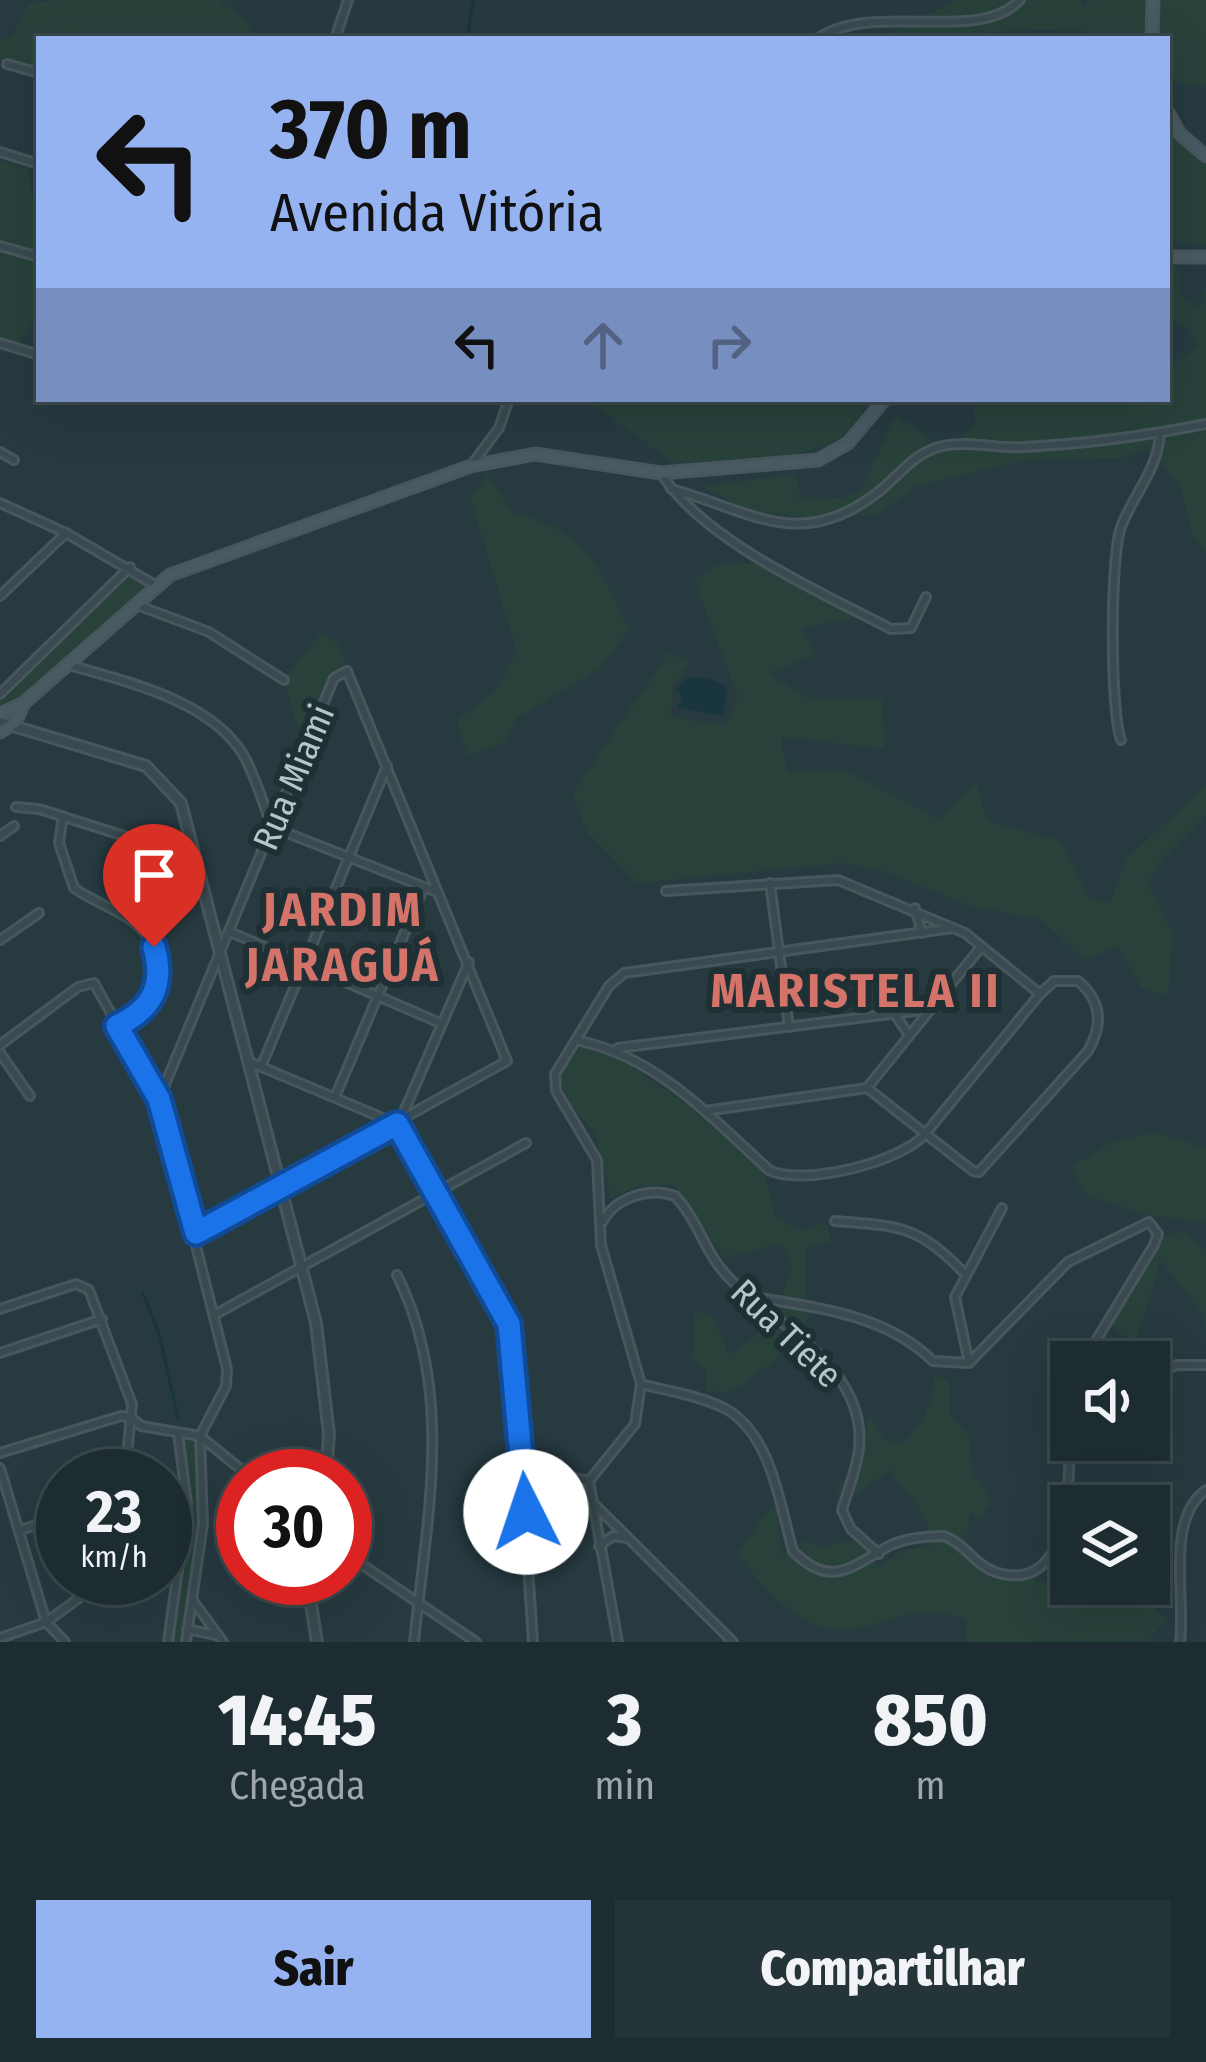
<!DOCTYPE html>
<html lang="pt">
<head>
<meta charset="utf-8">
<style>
  :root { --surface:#1c2c30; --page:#253438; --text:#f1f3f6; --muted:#a0a7ab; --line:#3a484c; --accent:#95b2f1 }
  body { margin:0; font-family:"Fira Sans Condensed",sans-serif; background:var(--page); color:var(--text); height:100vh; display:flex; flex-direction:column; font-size:45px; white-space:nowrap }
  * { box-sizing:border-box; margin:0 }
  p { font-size:39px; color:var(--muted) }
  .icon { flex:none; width:66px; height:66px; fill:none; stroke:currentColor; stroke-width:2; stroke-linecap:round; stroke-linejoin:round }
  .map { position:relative; height:1642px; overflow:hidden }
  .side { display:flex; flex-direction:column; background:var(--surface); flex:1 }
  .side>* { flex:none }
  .banner { position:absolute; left:36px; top:36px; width:1134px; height:366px; border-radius:0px; box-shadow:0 12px 48px #0002,0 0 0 3px var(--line); background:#95b2f1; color:#111; overflow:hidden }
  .controls { position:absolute; left:1050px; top:1341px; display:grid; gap:24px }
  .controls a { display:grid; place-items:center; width:120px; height:120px; border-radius:0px; background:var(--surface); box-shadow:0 12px 48px #0002,0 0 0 3px var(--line); font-size:60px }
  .speed { position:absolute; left:36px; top:1449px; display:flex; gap:24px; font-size:60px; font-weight:700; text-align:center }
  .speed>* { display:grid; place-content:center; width:156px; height:156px; border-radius:50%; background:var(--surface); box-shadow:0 12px 48px #0002,0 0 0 3px var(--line); line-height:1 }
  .speed small { font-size:30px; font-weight:400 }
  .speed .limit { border:18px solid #d22; background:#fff; color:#111 }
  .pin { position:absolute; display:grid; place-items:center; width:102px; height:102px; color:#fff; margin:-123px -51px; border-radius:50% 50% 50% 0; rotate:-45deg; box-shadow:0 0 12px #0007 }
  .pin .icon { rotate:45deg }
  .me { position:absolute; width:132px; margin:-66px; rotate:356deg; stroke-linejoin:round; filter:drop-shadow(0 0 9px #0008) }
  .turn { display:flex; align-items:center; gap:42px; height:252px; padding:0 36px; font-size:54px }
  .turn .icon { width:156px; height:156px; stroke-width:2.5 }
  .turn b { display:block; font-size:84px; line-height:102px }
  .lanes { display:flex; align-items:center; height:114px; padding:0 36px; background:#0003; justify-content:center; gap:60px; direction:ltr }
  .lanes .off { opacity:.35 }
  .eta { display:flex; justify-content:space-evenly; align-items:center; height:204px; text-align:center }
  .eta b { font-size:72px; font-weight:800; line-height:84px }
  .button { display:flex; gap:24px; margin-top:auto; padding:24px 36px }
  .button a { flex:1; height:138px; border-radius:0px; background:var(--accent); color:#111; font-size:48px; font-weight:800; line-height:138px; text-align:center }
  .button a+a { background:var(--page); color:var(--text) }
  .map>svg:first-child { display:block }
  .green { fill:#28413b }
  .water { fill:#19353e }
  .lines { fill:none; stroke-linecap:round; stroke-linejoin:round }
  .stream { stroke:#19353e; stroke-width:3 }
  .minor-casing { stroke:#47575c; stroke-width:12 }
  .tertiary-casing { stroke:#47575c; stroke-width:14 }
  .secondary-casing { stroke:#47575c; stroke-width:15 }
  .minor { stroke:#3a4a50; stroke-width:6 }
  .tertiary { stroke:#3a4a50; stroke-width:8 }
  .secondary { stroke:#485b63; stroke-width:9 }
  .route-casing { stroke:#114b97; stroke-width:30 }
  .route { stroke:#1a73e8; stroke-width:21 }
  .labels { text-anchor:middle; stroke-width:12; stroke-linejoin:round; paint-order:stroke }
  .street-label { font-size:36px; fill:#b7c5ca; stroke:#1f3035 }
  .district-label { font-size:48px; font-weight:bold; letter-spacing:3px; fill:#d37369; stroke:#1f3035 }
</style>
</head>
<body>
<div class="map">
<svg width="1206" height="1642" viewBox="0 0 1206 1642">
  <rect width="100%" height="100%" fill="#263a40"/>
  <g class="green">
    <path d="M61,0h158l28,22 11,17h-219v25l-39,-3v-21l12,-4 17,-32z"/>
    <path d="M955,0h126l2,6 10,-6h53v39h-50l-3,-6c-74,-9 -142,6 -214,6z"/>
    <path d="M1160,0h46v86l-27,-2 -12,-7v-38h-8z"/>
    <path d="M1167,125l39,39v81l-39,-5z"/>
    <path d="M0,161l28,7 4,27 7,2v115l-21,33 -18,-8z"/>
    <path d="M1167,264l11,3 3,30 20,11 5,-18v263l-15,-20 -10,-43 -29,-41 -30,9 -100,3 -103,24 -42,30 -64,3 -64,-7 -46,-24 91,-13 7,18 -5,5 46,1 18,-7 36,-75 38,25 27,-3 14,-14v-25h192v-31l30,-21 -6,-17 -24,-11z"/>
    <path d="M570,399h304l-35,41 -47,16 -118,7 -77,-56z"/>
    <path d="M487,475l26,38c74,17 85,52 116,116l-29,40 -83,49 -12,24 -38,14 -10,-37 37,-27 23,-40 -47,-153z"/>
    <path d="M763,563l97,54 -59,11 16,26 -49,20 41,24 73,1 3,50 -104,-12 6,35 59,-1 93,48 37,-37 12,39 73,20 30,58 19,3 16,-43 80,-74v30l-46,46 -12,22 25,51 -5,61 -26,-6 -24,-43 -33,14 -44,-40 -70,-14 -86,-34 -41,-9 -207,20 -51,-52 -14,-37 97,-142 21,11 -17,24 -2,30 54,8 13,-28 -44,-117 26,-16z"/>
    <path d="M131,570l22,15 -142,127 1,11 -12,-4v-24z"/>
    <path d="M321,633l17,10 7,17 -41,92 -20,-72z"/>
    <path d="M581,1046l30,6 90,62 64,59 11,44 25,14 25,-9 5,20 -25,6 2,73 -35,42 -44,30 -23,-2v-21l-14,-11 3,-48 18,5 16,38c38,-20 52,-51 63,-90l-12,-20 -56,14 -50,-73 -37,1 -26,13 -16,-66 -29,-32 -7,-26z"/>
    <path d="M1155,1132l51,16v75l-59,-8 -60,-19 -16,-29 40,-25z"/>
    <path d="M1185,1231l21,19v80l-2,-15 -43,-54 -26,83 -28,-20 58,-88z"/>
    <path d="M934,1375l15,6 1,32 19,23 4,37 19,29 -12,16 -10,-6 -6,44 29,24 36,-2 24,7 18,-17v16h55l41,35 -20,23h-182l2,-23c-56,-14 -58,-1 -109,9 -54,11 -93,-37 -121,-74l41,-57 3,57 25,-13 18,6 33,-9 22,29 23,-16 29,-6c-4,-44 -23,-41 -41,-75l-41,31 -13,-10 27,-40 5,-37 16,26 18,4c21,-20 31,-40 32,-69z"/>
    <path d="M178,1433l22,3 3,88 -17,118h-18l19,-138z"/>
  </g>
  <path class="water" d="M687,678h21l19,9 -4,29 -45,-9 4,-10 -5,-8z"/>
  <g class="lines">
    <g class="stream">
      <path d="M467,39l6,-39"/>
      <path d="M143,1294l16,39 19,85"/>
    </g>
    <g class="minor-casing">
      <g id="minor">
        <path d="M335,39l13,-39"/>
        <path d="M817,39c55,-39 161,6 203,-39"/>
        <path d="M7,64l32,9"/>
        <path d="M0,152l39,12"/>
        <path d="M0,246l39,11"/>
        <path d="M0,343l39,12"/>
        <path d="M0,452l14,8"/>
        <path d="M473,463l26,-35 10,-29"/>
        <path d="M661,473c42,68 160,119 230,156l20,-1 15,-31"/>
        <path d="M671,489c79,21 128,64 206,4 22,-17 36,-40 65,-47 27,-6 55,3 82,1 61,-3 122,-11 182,-23"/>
        <path d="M0,503l66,30 89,52"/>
        <path d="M0,596l66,-63"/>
        <path d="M137,605l72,27 75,48"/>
        <path d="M69,665c58,17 142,35 175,91 12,22 19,47 28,71l165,65"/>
        <path d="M0,694l130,-127"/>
        <path d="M1121,740c-11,-30 -11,-183 0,-213 13,-34 37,-57 39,-94"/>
        <path d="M16,807l23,2 158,50"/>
        <path d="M63,816l-4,27 15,45c18,13 40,20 58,33 44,33 28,83 -15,105"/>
        <path d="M0,836l14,-10"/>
        <path d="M770,883l19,144"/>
        <path d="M666,891l172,-11 127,53 75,61"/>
        <path d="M915,908l7,25"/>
        <path d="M230,932l210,91"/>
        <path d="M0,940l39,-27"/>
        <path d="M894,1013l15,22"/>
        <path d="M580,1041c77,16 132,77 189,129 33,17 134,-8 157,-37l114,-139 14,-13h24c24,20 25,44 10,70l-109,121 -6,-1 -106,-83"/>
        <path d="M0,1045l78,-58 16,-4 65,116"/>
        <path d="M618,1048l313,-39"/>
        <path d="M0,1053l30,43"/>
        <path d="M250,1062l147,62 106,185 10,29 20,304"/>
        <path d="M261,1067l126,-301"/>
        <path d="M335,1097l89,-210"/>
        <path d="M705,1111l162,-23 114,-141"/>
        <path d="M399,1123l70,-161"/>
        <path d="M603,1221c13,-24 47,-34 72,-25 24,25 30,59 56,84 49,47 136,89 128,168 -2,20 -11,42 -17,62l9,19 28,25"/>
        <path d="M835,1221c65,5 83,4 130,53"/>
        <path d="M397,1275c58,117 30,242 17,367"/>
        <path d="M749,1296c66,12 135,17 184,65l36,2 99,-101 81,-40 9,12 -4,11 -71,117"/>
        <path d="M0,1309l76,-25 13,6 43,114 -7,72"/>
        <path d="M216,1314l310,-171"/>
        <path d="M0,1353l102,-34"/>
        <path d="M969,1363l-14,-66 47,-89"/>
        <path d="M1149,1375l28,-10h29"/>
        <path d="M641,1384c27,7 59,12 83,24 47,24 56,97 69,143 37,38 59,16 94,-4 17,-9 38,-11 57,-11 22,8 31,30 54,37 77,20 69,-95 73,-138"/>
        <path d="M132,1418l9,8 59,10 49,40"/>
        <path d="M0,1453l121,-37 11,2"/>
        <path d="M0,1468l46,154 19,20"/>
        <path d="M523,1469l66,12"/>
        <path d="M592,1502l141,140"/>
        <path d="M21,1530l42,-14"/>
        <path d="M599,1546l14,-10 15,2"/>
        <path d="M345,1553l131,89"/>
        <path d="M194,1602l29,40"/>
        <path d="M187,1629l28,6"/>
        <path d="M0,1638l46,-16 61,-44"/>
        <path d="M168,1642l19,-138 -9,-71"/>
        <path d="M186,1642l17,-118 -3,-88 26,-50 1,-17 -68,-270 175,-421 13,-7 160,390 -311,172"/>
        <path d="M618,1642l-29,-161 46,-57 6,-40 -40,-139 -4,-85 -41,-69 -1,-17 54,-88 15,-13 329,-45"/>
        <path d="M1180,1642c6,-44 -15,-123 26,-152"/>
      </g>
    </g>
    <g class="tertiary-casing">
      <g id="tertiary">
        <path d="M0,722l146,44 35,37 135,520 13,111 -3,42"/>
        <path d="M307,1578l10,64"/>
      </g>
    </g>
    <g class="secondary-casing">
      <g id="secondary">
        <path d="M1152,39l1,-39"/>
        <path d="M1167,111l13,23 26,22"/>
        <path d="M1167,257h39"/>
        <path d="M0,714l24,-11 146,-128 301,-109 64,-12 126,19 157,-13 30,-17 37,-44"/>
        <path d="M0,732l15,-9 9,-20"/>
      </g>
    </g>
    <use href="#minor" class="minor"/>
    <use href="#tertiary" class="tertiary"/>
    <use href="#secondary" class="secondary"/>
  </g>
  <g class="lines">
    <g class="route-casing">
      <path id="route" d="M154,947c11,39 -2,62 -37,79l42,73 37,134 201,-109 112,200 17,188"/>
    </g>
    <use href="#route" class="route"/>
  </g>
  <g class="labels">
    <g class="street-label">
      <text transform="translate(293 777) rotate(-67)" y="13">Rua Miami</text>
      <text transform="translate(787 1333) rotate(44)" y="13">Rua Tiete</text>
    </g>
    <g class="district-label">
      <text x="343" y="926">JARDIM<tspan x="343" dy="55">JARAGUÁ</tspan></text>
      <text x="856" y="1007">MARISTELA II</text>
    </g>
  </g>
</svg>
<div class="controls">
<a><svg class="icon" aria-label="sound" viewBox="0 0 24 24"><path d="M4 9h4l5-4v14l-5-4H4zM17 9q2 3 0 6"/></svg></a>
<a><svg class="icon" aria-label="layers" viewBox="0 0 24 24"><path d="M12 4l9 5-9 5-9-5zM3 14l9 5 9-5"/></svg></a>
</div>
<div class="speed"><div>23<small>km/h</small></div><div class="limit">30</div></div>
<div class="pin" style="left:154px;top:947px;background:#d93025"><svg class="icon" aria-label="arrive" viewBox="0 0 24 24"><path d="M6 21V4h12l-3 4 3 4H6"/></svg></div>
<svg class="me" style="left:526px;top:1512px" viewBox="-20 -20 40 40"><circle r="19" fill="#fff"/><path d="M0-13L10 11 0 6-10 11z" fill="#1a73e8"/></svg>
<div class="banner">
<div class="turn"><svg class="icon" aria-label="left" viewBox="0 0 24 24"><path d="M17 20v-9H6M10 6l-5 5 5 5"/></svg><div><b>370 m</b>Avenida Vitória</div></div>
<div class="lanes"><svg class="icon" aria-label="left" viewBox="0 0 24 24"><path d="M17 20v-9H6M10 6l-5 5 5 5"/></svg><svg class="icon off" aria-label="ahead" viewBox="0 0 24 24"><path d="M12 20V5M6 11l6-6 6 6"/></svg><svg class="icon off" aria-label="right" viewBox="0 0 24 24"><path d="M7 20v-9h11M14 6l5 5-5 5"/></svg></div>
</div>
</div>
<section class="side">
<div class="eta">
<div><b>14:45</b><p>Chegada</p></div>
<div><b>3</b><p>min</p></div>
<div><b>850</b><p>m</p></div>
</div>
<div class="button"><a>Sair</a><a>Compartilhar</a></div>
</section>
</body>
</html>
